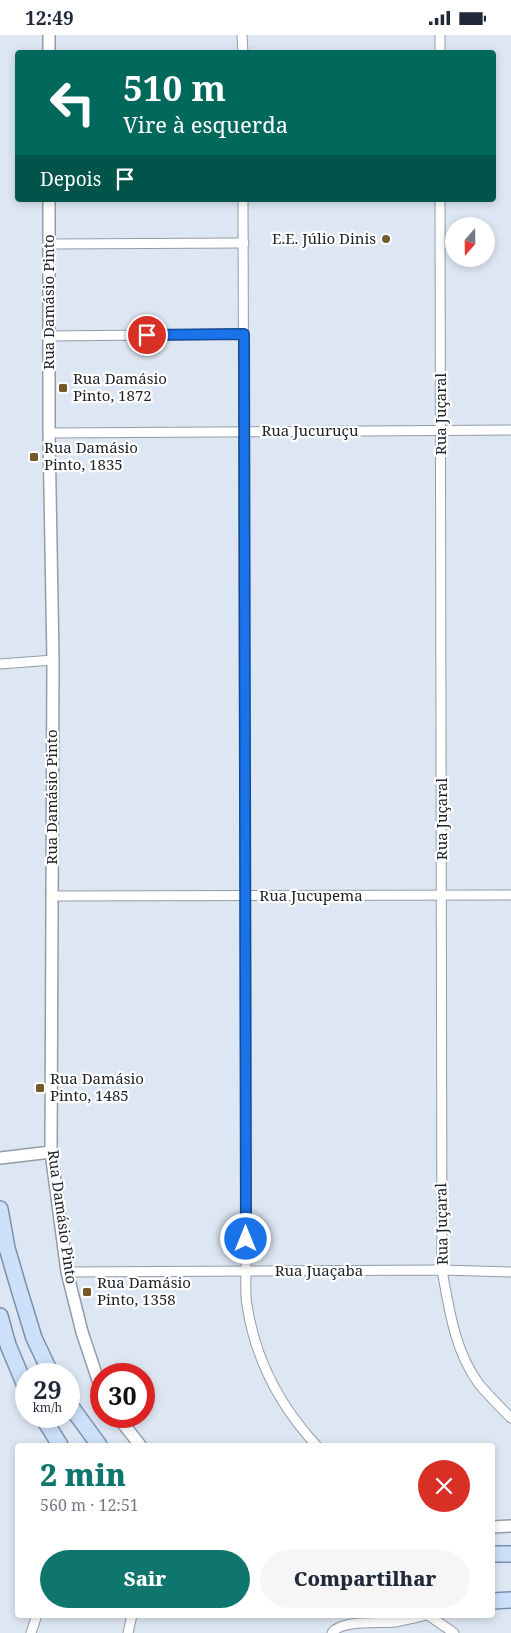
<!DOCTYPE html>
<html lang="pt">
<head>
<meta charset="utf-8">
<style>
  :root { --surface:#fff; --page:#f6f6f7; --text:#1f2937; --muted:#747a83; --accent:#0f766e }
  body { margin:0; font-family:"Noto Serif",serif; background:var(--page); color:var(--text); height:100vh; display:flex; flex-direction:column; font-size:19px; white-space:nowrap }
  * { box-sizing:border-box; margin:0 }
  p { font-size:16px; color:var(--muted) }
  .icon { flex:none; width:28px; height:28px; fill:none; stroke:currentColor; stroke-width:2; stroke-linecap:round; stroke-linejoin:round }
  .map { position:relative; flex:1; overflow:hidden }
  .side { position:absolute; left:15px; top:1408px; width:480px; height:175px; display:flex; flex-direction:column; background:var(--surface); border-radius:5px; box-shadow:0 2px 8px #0003 }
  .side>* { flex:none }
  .top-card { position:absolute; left:15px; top:15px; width:481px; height:152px; border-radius:5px; box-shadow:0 2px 8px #0003; background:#00695c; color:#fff; overflow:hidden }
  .needle { width:32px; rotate:200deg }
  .controls { position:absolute; left:445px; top:182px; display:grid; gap:10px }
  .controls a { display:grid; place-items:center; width:50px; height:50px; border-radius:50%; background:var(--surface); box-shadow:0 2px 8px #0003; font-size:25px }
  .speed { position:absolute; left:15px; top:1328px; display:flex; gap:10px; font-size:25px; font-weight:700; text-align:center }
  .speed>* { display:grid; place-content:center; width:65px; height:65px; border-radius:50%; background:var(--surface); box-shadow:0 2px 8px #0003; line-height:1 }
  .speed small { font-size:12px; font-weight:400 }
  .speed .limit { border:8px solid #d22; background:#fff; color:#111 }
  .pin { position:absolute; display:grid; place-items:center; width:42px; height:42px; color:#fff; margin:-21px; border:2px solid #fff; border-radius:50%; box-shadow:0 1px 5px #0007 }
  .me { position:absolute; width:55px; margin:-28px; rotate:0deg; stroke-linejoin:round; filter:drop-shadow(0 0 4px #0008) }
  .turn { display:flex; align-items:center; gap:18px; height:105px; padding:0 25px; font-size:22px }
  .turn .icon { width:65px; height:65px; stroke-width:2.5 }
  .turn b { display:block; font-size:35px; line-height:42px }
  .then { display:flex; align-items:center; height:48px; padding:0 25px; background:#0003; gap:10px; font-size:19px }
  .round { display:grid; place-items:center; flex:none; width:52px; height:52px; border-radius:26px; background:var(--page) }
  .headline { display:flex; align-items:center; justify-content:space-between; height:85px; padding:0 25px }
  h1 { font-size:30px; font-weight:800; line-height:38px; color:var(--accent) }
  .action { display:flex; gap:10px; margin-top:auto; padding:10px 25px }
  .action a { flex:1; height:58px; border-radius:30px; background:var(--accent); color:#fff; font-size:20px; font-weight:800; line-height:58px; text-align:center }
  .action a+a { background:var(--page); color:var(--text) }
  .status { display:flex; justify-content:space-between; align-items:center; height:35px; padding:0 25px; background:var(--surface); direction:ltr }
  .status svg { height:14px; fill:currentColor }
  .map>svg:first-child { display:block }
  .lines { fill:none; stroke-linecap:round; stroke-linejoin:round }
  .minor-casing { stroke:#939ca8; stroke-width:11 }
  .tertiary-casing { stroke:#939ca8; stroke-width:14 }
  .primary-casing { stroke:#7a91ae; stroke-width:18 }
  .minor { stroke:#fff; stroke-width:9 }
  .tertiary { stroke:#fff; stroke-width:11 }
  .primary { stroke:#cce0fa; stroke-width:15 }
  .route-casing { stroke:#114b97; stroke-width:12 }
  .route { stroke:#1a73e8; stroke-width:9 }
  .poi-dot { fill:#75582c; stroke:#fff; stroke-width:2 }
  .labels { text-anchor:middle; stroke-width:4.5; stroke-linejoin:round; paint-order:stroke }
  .poi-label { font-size:15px; fill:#202428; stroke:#fff; text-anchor:start }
  .street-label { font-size:15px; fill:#202428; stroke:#fff }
</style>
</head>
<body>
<div class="status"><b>12:49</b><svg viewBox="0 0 49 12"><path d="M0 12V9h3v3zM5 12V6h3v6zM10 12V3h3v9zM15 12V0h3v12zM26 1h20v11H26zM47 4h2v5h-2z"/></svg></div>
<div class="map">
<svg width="511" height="1598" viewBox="0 0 511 1598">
  <rect width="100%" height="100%" fill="#dde7f3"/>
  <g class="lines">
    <g class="minor-casing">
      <g id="minor">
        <path d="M242,0l1,18"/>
        <path d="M440,0v18"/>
        <path d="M243,165l3,1071c0,11 -1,23 1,34 8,53 33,101 69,140"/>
        <path d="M440,165l2,1070c7,39 13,82 37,114 10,12 21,23 32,34"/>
        <path d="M49,209l195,-1"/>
        <path d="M50,301l194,-2"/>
        <path d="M49,398l462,-3"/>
        <path d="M0,629l53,-4"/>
        <path d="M52,861l459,-1"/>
        <path d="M67,1237l375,-2 69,2"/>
        <path d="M428,1580l26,18"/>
        <path d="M31,1598l6,-18"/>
        <path d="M128,1598l4,-18"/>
        <path d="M332,1598c10,-14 47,-9 63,-11 11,-2 21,-4 31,-7"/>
      </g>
    </g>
    <g class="tertiary-casing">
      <g id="tertiary">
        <path d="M49,18v-18"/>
        <path d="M49,165v233l4,227 -2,492 16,120 15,60 19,57"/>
        <path d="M0,1123l51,-6"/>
        <path d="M117,1381l23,29"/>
        <path d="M492,1492l19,-1"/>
      </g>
    </g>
    <g class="primary-casing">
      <g id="primary">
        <path d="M0,1174l7,39 12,41 15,49 17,36"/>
        <path d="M0,1281l8,29 18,43"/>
        <path d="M69,1369l30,41"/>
        <path d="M42,1381l18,29"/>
        <path d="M492,1519h19"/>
        <path d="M492,1566l19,-1"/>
      </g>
    </g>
    <use href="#minor" class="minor"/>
    <use href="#tertiary" class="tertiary"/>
    <use href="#primary" class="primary"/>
  </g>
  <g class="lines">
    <g class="route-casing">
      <path id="route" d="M147,300l97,-1 2,905"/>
    </g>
    <use href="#route" class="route"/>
  </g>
  <g class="poi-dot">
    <circle cx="386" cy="204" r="5"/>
    <rect x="58" y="348" width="10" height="10" rx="2.5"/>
    <rect x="29" y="417" width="10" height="10" rx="2.5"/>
    <rect x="35" y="1048" width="10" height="10" rx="2.5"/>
    <rect x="82" y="1252" width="10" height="10" rx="2.5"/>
  </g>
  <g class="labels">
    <g class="poi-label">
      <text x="376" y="209" text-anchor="end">E.E. Júlio Dinis</text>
      <text x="73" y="349">Rua Damásio<tspan x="73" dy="17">Pinto, 1872</tspan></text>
      <text x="44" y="418">Rua Damásio<tspan x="44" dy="17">Pinto, 1835</tspan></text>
      <text x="50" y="1049">Rua Damásio<tspan x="50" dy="17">Pinto, 1485</tspan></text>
      <text x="97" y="1253">Rua Damásio<tspan x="97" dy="17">Pinto, 1358</tspan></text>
    </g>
    <g class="street-label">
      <text transform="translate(49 267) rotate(-90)" y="5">Rua Damásio Pinto</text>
      <text transform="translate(441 379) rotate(-90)" y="5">Rua Juçaral</text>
      <text x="310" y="401">Rua Jucuruçu</text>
      <text transform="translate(52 762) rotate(-90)" y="5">Rua Damásio Pinto</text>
      <text transform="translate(442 784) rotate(-90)" y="5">Rua Juçaral</text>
      <text x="311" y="866">Rua Jucupema</text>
      <text transform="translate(62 1182) rotate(82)" y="5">Rua Damásio Pinto</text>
      <text transform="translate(442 1189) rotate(-91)" y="5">Rua Juçaral</text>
      <text x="319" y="1241">Rua Juaçaba</text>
    </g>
  </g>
</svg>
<div class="controls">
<a><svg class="needle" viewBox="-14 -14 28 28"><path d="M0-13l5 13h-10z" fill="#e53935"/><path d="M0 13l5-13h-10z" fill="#747a83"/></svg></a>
</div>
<div class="speed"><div>29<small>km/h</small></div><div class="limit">30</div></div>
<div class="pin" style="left:147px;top:300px;background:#d93025"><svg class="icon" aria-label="arrive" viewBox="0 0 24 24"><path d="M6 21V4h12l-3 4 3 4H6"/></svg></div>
<svg class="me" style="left:246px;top:1204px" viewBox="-20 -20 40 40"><circle r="17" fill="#1a73e8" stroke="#fff" stroke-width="3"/><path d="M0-11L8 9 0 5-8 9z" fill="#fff"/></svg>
<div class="top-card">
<div class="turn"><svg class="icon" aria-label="left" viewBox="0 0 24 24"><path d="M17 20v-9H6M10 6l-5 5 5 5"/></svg><div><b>510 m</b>Vire à esquerda</div></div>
<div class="then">Depois<svg class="icon" aria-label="arrive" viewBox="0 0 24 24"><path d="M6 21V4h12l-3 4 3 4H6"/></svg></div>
</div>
<section class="side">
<div class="headline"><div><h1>2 min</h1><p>560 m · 12:51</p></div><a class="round" style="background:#d93025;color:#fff"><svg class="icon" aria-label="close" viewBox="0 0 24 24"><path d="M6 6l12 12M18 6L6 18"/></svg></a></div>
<div class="action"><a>Sair</a><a>Compartilhar</a></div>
</section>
</div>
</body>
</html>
